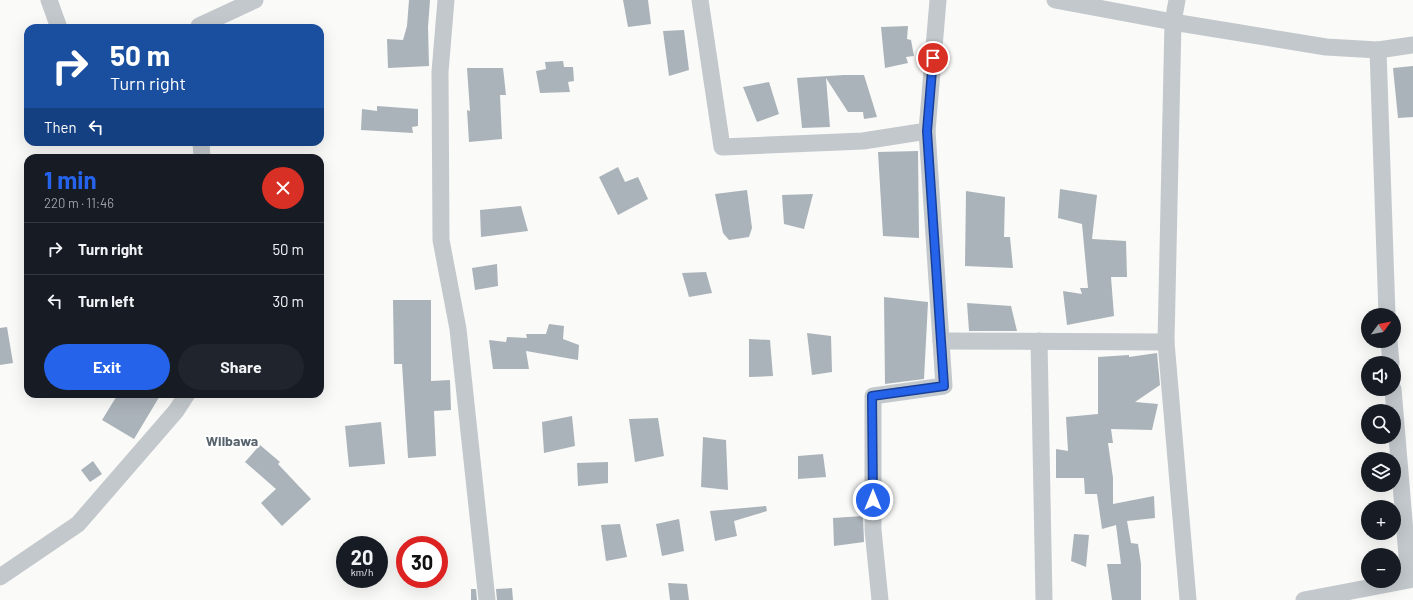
<!DOCTYPE html>
<html lang="en">
<head>
<meta charset="utf-8">
<style>
  :root { --surface:#171b24; --page:#20242c; --text:#f1f3f6; --muted:#9ea1a6; --line:#363941; --accent:#2563eb }
  body { margin:0; font-family:Barlow,sans-serif; background:var(--page); color:var(--text); height:100vh; display:flex; flex-direction:column; font-size:15px; white-space:nowrap }
  * { box-sizing:border-box; margin:0 }
  p { font-size:13px; color:var(--muted) }
  .icon { flex:none; width:22px; height:22px; fill:none; stroke:currentColor; stroke-width:2; stroke-linecap:round; stroke-linejoin:round }
  .map { position:relative; flex:1; overflow:hidden }
  .drawer { position:absolute; left:24px; top:154px; width:300px; height:244px; display:flex; flex-direction:column; background:var(--surface); border-radius:12px; box-shadow:0 4px 16px #0002 }
  .drawer>* { flex:none }
  .top-card { position:absolute; left:24px; top:24px; width:300px; height:122px; border-radius:12px; box-shadow:0 4px 16px #0002; background:#1a4fa0; color:#fff; overflow:hidden }
  .needle { width:26px; rotate:58deg }
  .fabs { position:absolute; left:1361px; top:308px; display:grid; gap:8px }
  .fabs a { display:grid; place-items:center; width:40px; height:40px; border-radius:50%; background:var(--surface); box-shadow:0 4px 16px #0002; font-size:20px }
  .speed { position:absolute; left:336px; top:536px; display:flex; gap:8px; font-size:20px; font-weight:700; text-align:center }
  .speed>* { display:grid; place-content:center; width:52px; height:52px; border-radius:50%; background:var(--surface); box-shadow:0 4px 16px #0002; line-height:1 }
  .speed small { font-size:10px; font-weight:400 }
  .speed .limit { border:6px solid #d22; background:#fff; color:#111 }
  .pin { position:absolute; display:grid; place-items:center; width:34px; height:34px; color:#fff; margin:-17px; border:2px solid #fff; border-radius:50%; box-shadow:0 1px 4px #0007 }
  .me { position:absolute; width:44px; margin:-22px; rotate:0deg; stroke-linejoin:round; filter:drop-shadow(0 0 3px #0008) }
  .turn { display:flex; align-items:center; gap:14px; height:84px; padding:0 20px; font-size:18px }
  .turn .icon { width:52px; height:52px; stroke-width:2.5 }
  .turn b { display:block; font-size:28px; line-height:34px }
  .then { display:flex; align-items:center; height:38px; padding:0 20px; background:#0003; gap:8px; font-size:15px }
  .round { display:grid; place-items:center; flex:none; width:42px; height:42px; border-radius:21px; background:var(--page) }
  .summary { display:flex; align-items:center; justify-content:space-between; height:68px; padding:0 20px }
  h1 { font-size:24px; font-weight:700; line-height:30px; color:var(--accent) }
  .cta { display:flex; gap:8px; margin-top:auto; padding:8px 20px }
  .cta a { flex:1; height:46px; border-radius:24px; background:var(--accent); color:#fff; font-size:16px; font-weight:700; line-height:46px; text-align:center }
  .cta a+a { background:var(--page); color:var(--text) }
  ul { padding:0; list-style:none }
  li { display:flex; align-items:center; gap:12px; height:52px; padding:0 20px; border-top:1px solid var(--line) }
  li div { flex:1 }
  li b { display:block; font-size:15px }
  li em { font-style:normal }
  .map>svg:first-child { display:block }
  .building { fill:#aab3b9 }
  .lines { fill:none; stroke-linecap:round; stroke-linejoin:round }
  .minor { stroke:#c3c8cc; stroke-width:17 }
  .route-casing { stroke:#184099; stroke-width:10 }
  .route { stroke:#2563eb; stroke-width:7 }
  .labels { text-anchor:middle; stroke-width:4; stroke-linejoin:round; paint-order:stroke }
  .quarter-label { font-size:14px; font-weight:bold; fill:#57646e; stroke:#fff }
</style>
</head>
<body>
<div class="map">
<svg width="1413" height="600" viewBox="0 0 1413 600">
  <rect width="100%" height="100%" fill="#fafaf8"/>
  <g class="building">
    <path d="M409,0h21l-2,27 1,39 -41,2 -1,-29 16,1 4,-14z"/>
    <path d="M623,0h25l3,24 -23,3z"/>
    <path d="M908,26l-1,13 4,1 3,16 -8,1 2,6 -23,5 -4,-41z"/>
    <path d="M684,30l5,40 -20,6 -6,-45z"/>
    <path d="M563,61l1,6h9l1,14 -6,1 2,10 -30,1 -4,-22 10,-2 -1,-7z"/>
    <path d="M1413,66v51l-15,1 -5,-50z"/>
    <path d="M467,68h36l3,27h-6l2,44 -33,3 -2,-32 3,1z"/>
    <path d="M844,75h20l13,42 -13,2 -1,-7h-15l-22,-34 4,49 -28,1 -5,-50z"/>
    <path d="M769,82l10,32 -22,8 -14,-35z"/>
    <path d="M377,106l41,3v17l-6,1 1,6 -52,-3 1,-21 15,2z"/>
    <path d="M918,151l1,87 -36,-2 -5,-84z"/>
    <path d="M618,167l7,15 13,-5 10,22 -30,16 -19,-38z"/>
    <path d="M1060,189l37,6 -5,44 34,2 1,36h-16l3,39 -47,9 -4,-34 19,3 -2,-6h8l-6,-64 -24,-6z"/>
    <path d="M747,190l5,38 -3,9 -20,3 -6,-7 -8,-39z"/>
    <path d="M966,191l39,6 -1,40h6l3,31 -48,-2z"/>
    <path d="M813,194l-9,35 -20,-5 -2,-29z"/>
    <path d="M521,206l7,25 -47,6 -1,-27z"/>
    <path d="M497,264l1,22 -23,4 -3,-22z"/>
    <path d="M706,272l6,21 -23,4 -7,-24z"/>
    <path d="M884,297l44,5 -4,77 -39,5z"/>
    <path d="M393,300h38v81l19,-1 1,30 -17,1 2,45 -28,2 -6,-94h-8z"/>
    <path d="M967,303l44,3 6,25h-48z"/>
    <path d="M549,324l15,2 -1,13 16,6 -1,15 -52,-9 3,18h-36l-4,-29 17,2 1,-5 20,1 -1,-4h20z"/>
    <path d="M7,327l6,36 -13,2v-37z"/>
    <path d="M807,333l24,3 1,36 -20,3z"/>
    <path d="M749,339l21,1 3,36 -24,1z"/>
    <path d="M1157,353l3,32 -25,17 23,2 -6,26 -41,-1 2,14h-5l5,35v26l41,-8 1,22 -28,3 4,22 7,1 3,20v36h-29l-5,-36h14l-5,-39 -14,4 -5,-35h-12l-1,-16h-28v-29l12,2 -2,-34 32,-3v-57l31,-2v2z"/>
    <path d="M118,394h43l-27,45 -32,-19z"/>
    <path d="M572,416l3,30 -31,7 -2,-31z"/>
    <path d="M658,418l6,38 -29,6 -6,-43z"/>
    <path d="M381,422l4,42 -36,3 -4,-41z"/>
    <path d="M703,437l23,3 2,50 -27,-3z"/>
    <path d="M260,445l20,17 -2,2 33,35 -29,27 -21,-23 15,-14 -31,-27z"/>
    <path d="M823,454l3,23 -28,2v-23z"/>
    <path d="M93,461l9,13 -12,8 -9,-12z"/>
    <path d="M608,462v21l-30,3 -1,-23z"/>
    <path d="M766,506l1,5 -33,10 3,15 -22,5 -5,-30z"/>
    <path d="M863,516l1,26 -30,4 -1,-28z"/>
    <path d="M679,519l5,32 -22,5 -6,-32z"/>
    <path d="M620,524l7,33 -21,4 -5,-36z"/>
    <path d="M1074,534l15,1 -3,32 -15,-6z"/>
    <path d="M668,583l19,1 2,16h-19z"/>
    <path d="M512,588l1,12h-16l-1,-11z"/>
    <path d="M471,589h5l1,11h-6z"/>
  </g>
  <g class="lines">
    <g class="minor">
      <path d="M49,0l10,28"/>
      <path d="M446,0l-6,72 1,168 17,89 29,271"/>
      <path d="M700,0l22,147 141,-6 64,-10 11,-131"/>
      <path d="M1055,0l118,22 4,-22"/>
      <path d="M199,26l56,-26"/>
      <path d="M1378,50l9,265"/>
      <path d="M201,142l1,16"/>
      <path d="M941,341l225,1 7,-320 153,25 52,3 35,-5"/>
      <path d="M1039,341l5,259"/>
      <path d="M1389,341l2,22"/>
      <path d="M1166,342l22,258"/>
      <path d="M0,577l78,-53 98,-113 11,-17"/>
      <path d="M880,600l-7,-70v-134l71,-10 -17,-255"/>
      <path d="M1304,600l105,-20 -16,-191"/>
    </g>
  </g>
  <g class="lines">
    <g class="route-casing">
      <path id="route" d="M873,500l-1,-104 72,-10 -17,-255 6,-73"/>
    </g>
    <use href="#route" class="route"/>
  </g>
  <g class="labels">
    <g class="quarter-label">
      <text x="232" y="446">Wilbawa</text>
    </g>
  </g>
</svg>
<div class="fabs">
<a><svg class="needle" viewBox="-14 -14 28 28"><path d="M0-13l5 13h-10z" fill="#e53935"/><path d="M0 13l5-13h-10z" fill="#9ea1a6"/></svg></a>
<a><svg class="icon" aria-label="sound" viewBox="0 0 24 24"><path d="M4 9h4l5-4v14l-5-4H4zM17 9q2 3 0 6"/></svg></a>
<a><svg class="icon" aria-label="search" viewBox="0 0 24 24"><circle cx="10" cy="10" r="6"/><path d="M15 15l6 6"/></svg></a>
<a><svg class="icon" aria-label="layers" viewBox="0 0 24 24"><path d="M12 4l9 5-9 5-9-5zM3 14l9 5 9-5"/></svg></a>
<a>+</a>
<a>−</a>
</div>
<div class="speed"><div>20<small>km/h</small></div><div class="limit">30</div></div>
<div class="pin" style="left:933px;top:58px;background:#d93025"><svg class="icon" aria-label="arrive" viewBox="0 0 24 24"><path d="M6 21V4h12l-3 4 3 4H6"/></svg></div>
<svg class="me" style="left:873px;top:500px" viewBox="-20 -20 40 40"><circle r="17" fill="#2563eb" stroke="#fff" stroke-width="3"/><path d="M0-11L8 9 0 5-8 9z" fill="#fff"/></svg>
<div class="top-card">
<div class="turn"><svg class="icon" aria-label="right" viewBox="0 0 24 24"><path d="M7 20v-9h11M14 6l5 5-5 5"/></svg><div><b>50 m</b>Turn right</div></div>
<div class="then">Then<svg class="icon" aria-label="left" viewBox="0 0 24 24"><path d="M17 20v-9H6M10 6l-5 5 5 5"/></svg></div>
</div>
<section class="drawer">
<div class="summary"><div><h1>1 min</h1><p>220 m · 11:46</p></div><a class="round" style="background:#d93025;color:#fff"><svg class="icon" aria-label="close" viewBox="0 0 24 24"><path d="M6 6l12 12M18 6L6 18"/></svg></a></div>
<ul>
<li><svg class="icon" aria-label="right" viewBox="0 0 24 24"><path d="M7 20v-9h11M14 6l5 5-5 5"/></svg><div><b>Turn right</b></div><em>50 m</em></li>
<li><svg class="icon" aria-label="left" viewBox="0 0 24 24"><path d="M17 20v-9H6M10 6l-5 5 5 5"/></svg><div><b>Turn left</b></div><em>30 m</em></li>
</ul>
<div class="cta"><a>Exit</a><a>Share</a></div>
</section>
</div>
</body>
</html>
